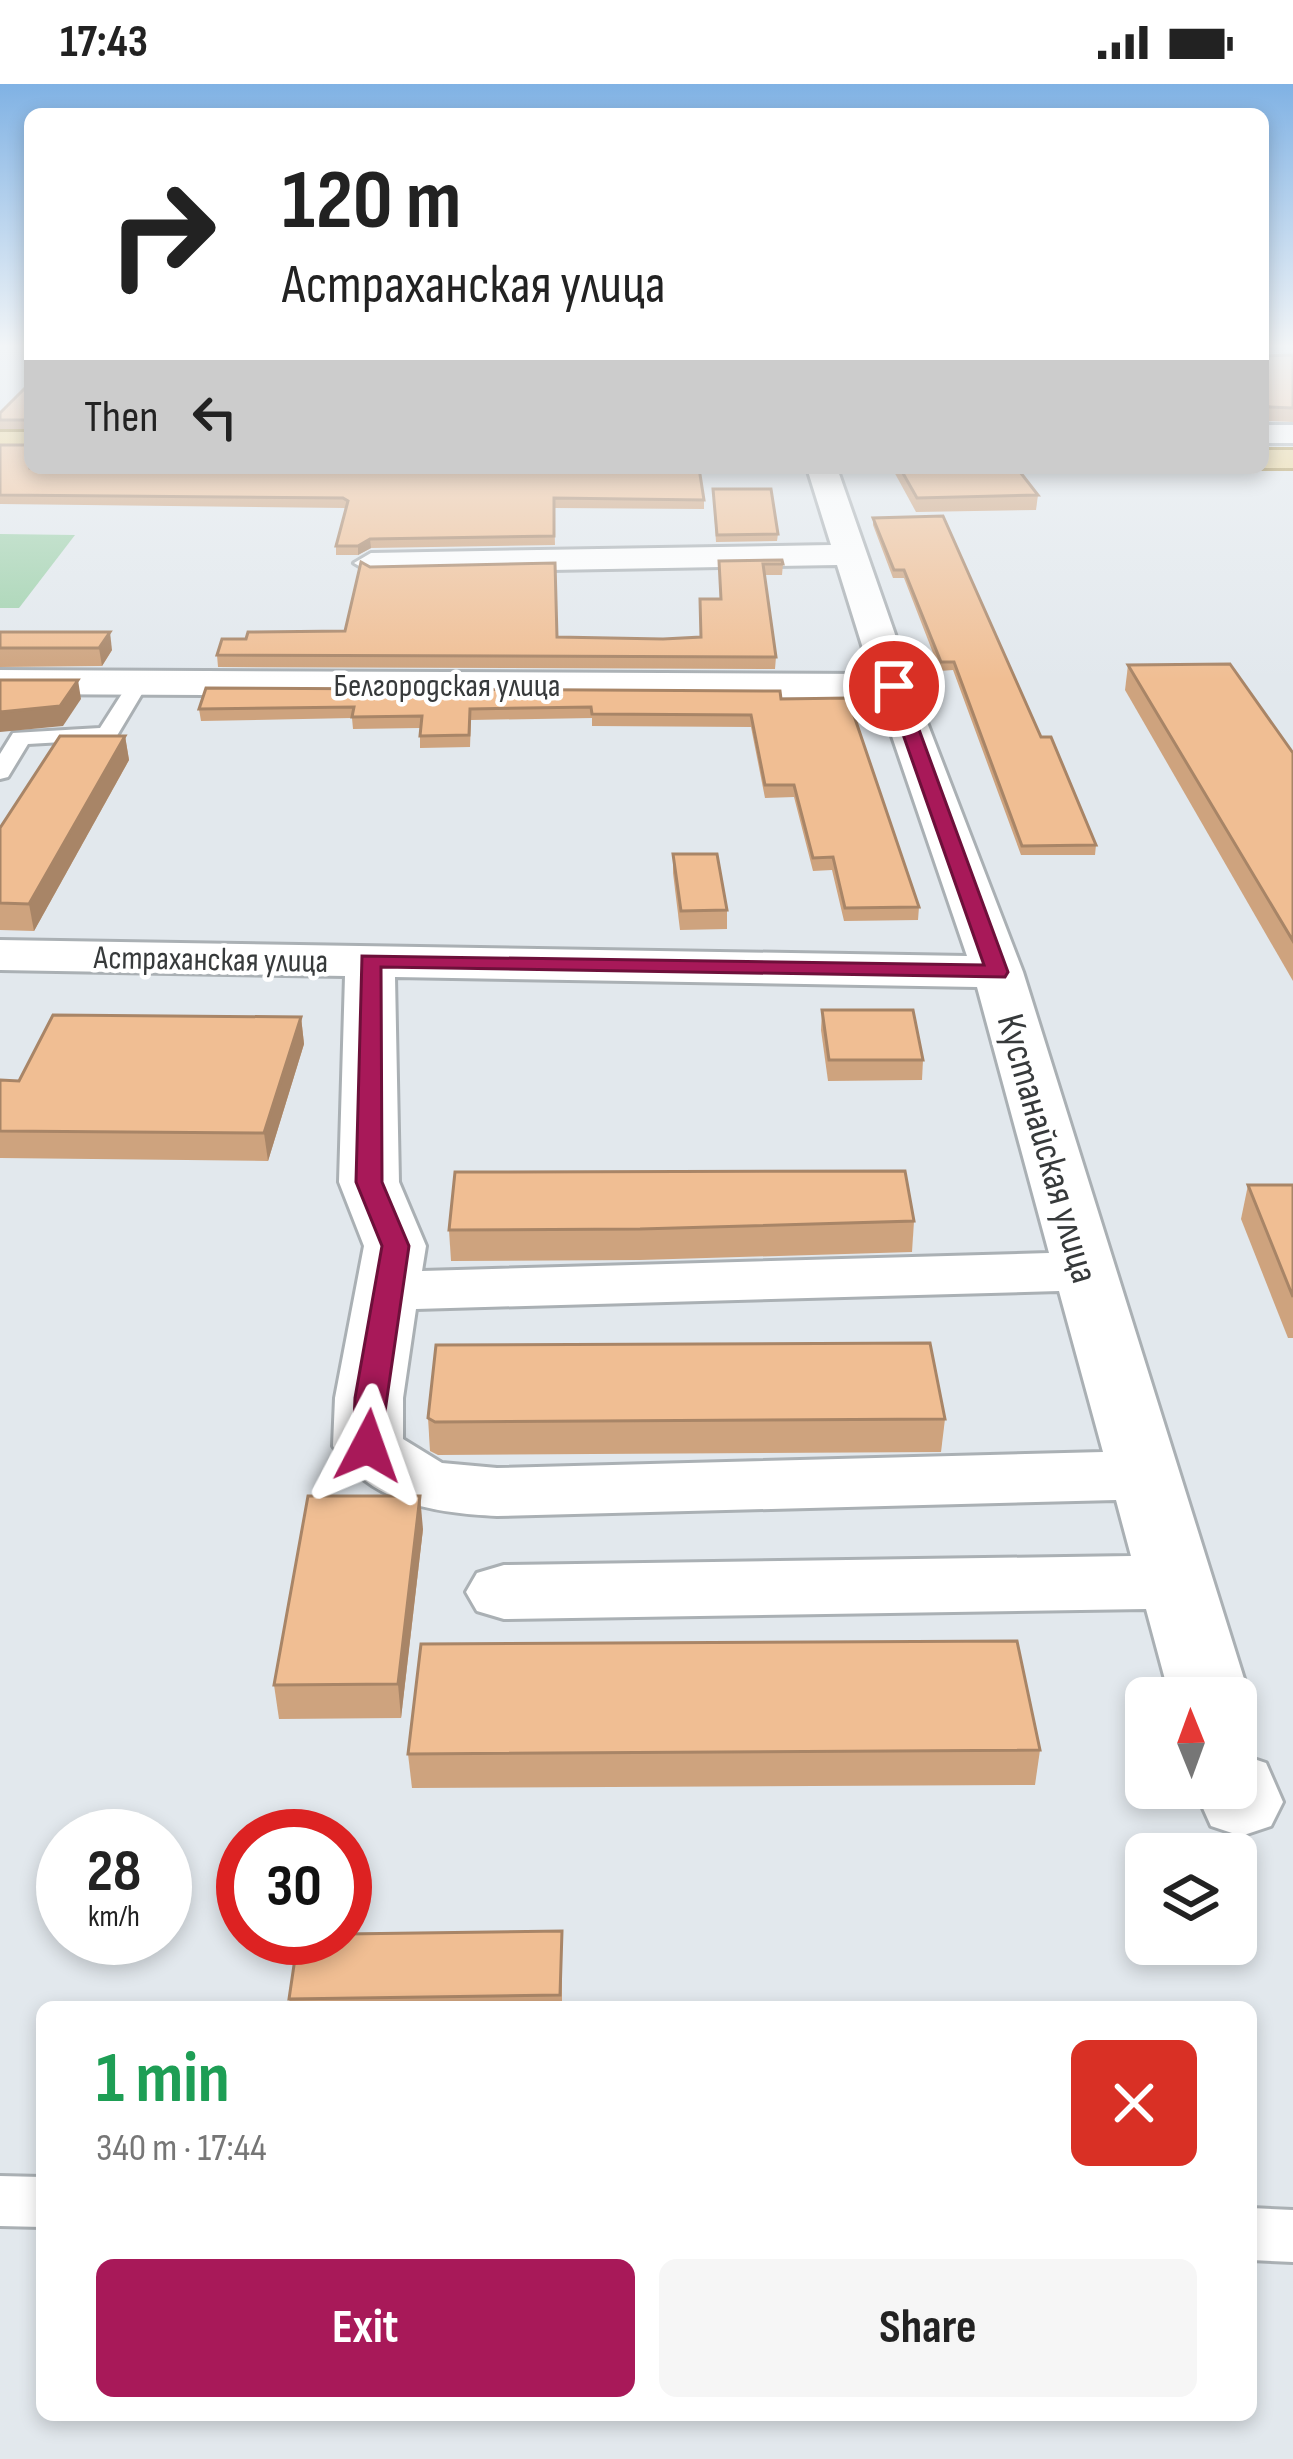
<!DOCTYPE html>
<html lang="en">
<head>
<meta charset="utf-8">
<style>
  :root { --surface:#fff; --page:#f6f6f6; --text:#222; --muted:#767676; --accent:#a81959 }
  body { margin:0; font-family:"Sofia Sans Condensed",sans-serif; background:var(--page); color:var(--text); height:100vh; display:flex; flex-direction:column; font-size:45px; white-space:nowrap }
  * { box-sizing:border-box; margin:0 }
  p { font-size:39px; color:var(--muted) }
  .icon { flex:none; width:66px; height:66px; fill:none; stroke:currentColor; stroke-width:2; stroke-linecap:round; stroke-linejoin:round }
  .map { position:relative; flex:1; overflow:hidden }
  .details { position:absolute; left:36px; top:1917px; width:1221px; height:420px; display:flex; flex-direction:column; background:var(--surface); border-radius:18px; box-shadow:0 6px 18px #0003 }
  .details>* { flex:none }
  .banner { position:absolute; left:24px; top:24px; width:1245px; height:366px; border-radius:18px; box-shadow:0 6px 18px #0003; background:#fff; color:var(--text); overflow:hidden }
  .needle { width:78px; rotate:359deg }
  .buttons { position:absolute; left:1125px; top:1593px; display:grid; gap:24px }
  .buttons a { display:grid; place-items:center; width:132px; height:132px; border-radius:18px; background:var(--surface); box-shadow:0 6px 18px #0003; font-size:60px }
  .speed { position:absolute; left:36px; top:1725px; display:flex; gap:24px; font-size:60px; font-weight:700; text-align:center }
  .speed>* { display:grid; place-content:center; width:156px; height:156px; border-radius:50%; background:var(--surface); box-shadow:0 6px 18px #0003; line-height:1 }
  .speed small { font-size:30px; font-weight:400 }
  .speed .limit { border:18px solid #d22; background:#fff; color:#111 }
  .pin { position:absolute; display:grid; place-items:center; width:102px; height:102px; color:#fff; margin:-51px; border:6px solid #fff; border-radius:50%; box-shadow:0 3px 12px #0007 }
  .me { position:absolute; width:132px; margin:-66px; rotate:4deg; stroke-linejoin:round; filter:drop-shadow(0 0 9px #0008) }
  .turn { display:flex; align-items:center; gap:42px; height:252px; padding:0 60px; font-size:54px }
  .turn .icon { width:156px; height:156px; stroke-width:2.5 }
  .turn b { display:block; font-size:84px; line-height:102px }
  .then { display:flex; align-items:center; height:114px; padding:0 60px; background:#0003; gap:24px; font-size:45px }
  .round { display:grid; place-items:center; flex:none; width:126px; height:126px; border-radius:18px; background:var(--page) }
  .overview { display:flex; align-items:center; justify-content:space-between; height:204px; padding:0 60px }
  h1 { font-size:72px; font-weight:700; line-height:90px; color:#1e9e55 }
  .button { display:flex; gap:24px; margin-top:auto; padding:24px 60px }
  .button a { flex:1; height:138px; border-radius:18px; background:var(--accent); color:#fff; font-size:48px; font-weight:700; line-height:138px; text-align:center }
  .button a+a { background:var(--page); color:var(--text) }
  .status { display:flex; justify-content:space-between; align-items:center; height:84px; padding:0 60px; background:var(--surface); direction:ltr }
  .status svg { height:33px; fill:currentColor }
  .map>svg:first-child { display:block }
  .green { fill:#9fd1ac }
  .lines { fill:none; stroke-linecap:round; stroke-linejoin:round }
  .service-casing { stroke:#aab0b4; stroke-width:6 }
  .minor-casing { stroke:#aab0b4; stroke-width:6 }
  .primary-casing { stroke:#a58736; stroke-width:6 }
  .service { fill:#fff; fill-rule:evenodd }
  .minor { fill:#fff; fill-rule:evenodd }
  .primary { fill:#ecd085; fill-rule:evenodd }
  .wall { fill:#cea37e }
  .shaded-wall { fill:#a88567 }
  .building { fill:#f0be93; stroke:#a88567; stroke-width:3 }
  .route { fill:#a81959; stroke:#6d103a; stroke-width:3 }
  .labels { text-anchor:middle; stroke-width:9; stroke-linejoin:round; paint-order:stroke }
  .far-street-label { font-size:33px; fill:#373a3b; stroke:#fff }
  .street-label { font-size:39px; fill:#373a3b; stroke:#fff }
</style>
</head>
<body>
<div class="status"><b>17:43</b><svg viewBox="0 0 49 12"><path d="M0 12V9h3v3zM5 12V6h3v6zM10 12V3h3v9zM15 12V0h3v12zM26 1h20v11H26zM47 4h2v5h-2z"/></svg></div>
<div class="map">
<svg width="1293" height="2375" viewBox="0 0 1293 2375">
  <rect width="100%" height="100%" fill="#e2e8ed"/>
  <path class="green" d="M0,450l75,1 -56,73h-19z"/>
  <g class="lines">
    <g class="service-casing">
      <g id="service">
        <path d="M132,594l17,4 -34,57 -87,5 -20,33 -8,2v-25l13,-21 87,-5z"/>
        <path d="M0,2092l42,1v50l-42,-1z"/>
        <path d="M1251,2124l42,2v52l-42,-2z"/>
      </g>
    </g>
    <g class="minor-casing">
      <g id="minor">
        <rect x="1263" y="341" width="30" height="18"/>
        <path d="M807,384h30l76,218 110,286 227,726 -11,21 -3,-21h-66l-24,-89 -642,10 -27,-8 -11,-19 11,-19 27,-8 627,-9 -15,-56 -619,16c-63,-3 -128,-13 -164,-70l2,-48 29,-152 -25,-64 6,-206 -345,-6v-30l967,16 -88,-258 -879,-4v-24l871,4 -34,-109 -466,8 -17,-10 17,-10 460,-8zM395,893l582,10 72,266 -627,18 4,-25 -27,-64zM1059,1207l44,161 -606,16 -55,-5 -39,-24v-41l13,-89z"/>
        <path d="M1236,1669l30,10 17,39 -12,24 -30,10 -30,-10 -17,-38h42z"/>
      </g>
    </g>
    <g class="primary-casing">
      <g id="primary">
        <rect x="0" y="348" width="30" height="18"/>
        <path d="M1263,366h30v18h-31z"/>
      </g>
    </g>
    <use href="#service" class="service"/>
    <use href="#minor" class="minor"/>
    <use href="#primary" class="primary"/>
  </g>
  <g class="wall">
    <path d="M1293,271v67l-26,-1 -4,-6v-59z"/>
    <path d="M30,299v46h-30v-16z"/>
    <path d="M0,361l704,55v9l-150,-1 1,37 -184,3 -13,7h-22v-9l10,-37 -2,-1 -344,-4z"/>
    <path d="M892,384h125l21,27 -2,15 -120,2z"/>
    <path d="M713,405l65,45 -1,7 -61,1z"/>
    <path d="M873,434l168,219 55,108 -1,10h-74l-68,-185 -13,1 -36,-93h-11l-20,-53z"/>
    <path d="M719,477l64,3 -1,11h-17l11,82 -1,12 -557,-2 -1,-12 29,-16 99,-8 25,-64 187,70 106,2 38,-2 19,-38z"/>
    <path d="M0,548l112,18 -10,16 -102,1z"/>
    <path d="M1128,581l165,88v228l-168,-291z"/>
    <path d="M781,615l138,208 -1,13 -74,1 -12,-51 -19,1 -19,-74 -29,1 -14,-71 -159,-1v-8l-121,2 -1,27 -50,1v-20l-67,1 -1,-11 -151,3 -2,-12z"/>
    <path d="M125,652l4,24 -95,171 -34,-1v-102z"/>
    <path d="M673,770l54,56v19l-47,1 -7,-57z"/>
    <path d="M822,926l101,50 -1,20 -94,1 -7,-51z"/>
    <path d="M301,933l3,27 -36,117 -268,-3v-78l19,1z"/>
    <path d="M1248,1101h45v153h-5l-47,-119z"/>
    <path d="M914,1137l-2,31 -272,8 -189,1 -2,-31z"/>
    <path d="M428,1334l517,1 -4,33 -503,3 -8,-4z"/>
    <path d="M423,1445l-22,189 -122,1 -5,-34z"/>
    <path d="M1040,1666l-5,35 -623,3 -4,-34z"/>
    <path d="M562,1847v76h-271l-2,-8z"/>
  </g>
  <g class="shaded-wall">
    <path d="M370,455l1,9 -13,7v-9z"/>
    <path d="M110,548l2,18 -10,16 -3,-18z"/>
    <path d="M78,596l3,19 -18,27 -63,6v-20z"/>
    <path d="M125,652l4,24 -95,171 -5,-27z"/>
    <path d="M301,933l3,27 -36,117 -4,-28z"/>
    <path d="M420,1412l3,33 -22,189 -3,-34z"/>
  </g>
  <g class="building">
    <path d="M1293,271v53l-24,-1 -6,-7v-44z"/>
    <path d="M30,299v37h-30v-7z"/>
    <path d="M0,361h30v23h669l5,32 -150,-2v38l-184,3 -12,7h-22l12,-45 -5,-3 -343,-3z"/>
    <path d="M900,384h117l21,27 -121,3z"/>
    <path d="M713,405h58l7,45 -61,1z"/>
    <path d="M943,432l98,221h10l45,108 -74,1 -68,-184h-13l-37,-92h-10l-21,-52z"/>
    <path d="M782,476l1,4h-20l13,93 -559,-2 5,-16h24l2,-7 97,-1 16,-69 9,5 185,-4 2,74 106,2 38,-2 -1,-38h21l-2,-38z"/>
    <path d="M0,548h110l-11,16h-99z"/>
    <path d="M1230,580l63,89v188l-165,-276z"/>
    <path d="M0,596h78l-18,26 -60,6z"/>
    <path d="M206,604l574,3 1,8 67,-1 71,209 -74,1 -12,-51 -20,1 -19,-73h-29l-14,-70 -159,-1 -1,-7 -121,2 -1,26 -49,1 2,-20 -70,1 2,-10 -155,2z"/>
    <path d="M60,652h65l-96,168 -29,-1v-75z"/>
    <path d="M673,770h44l10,56 -46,1z"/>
    <path d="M822,926h91l10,50h-94z"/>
    <path d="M53,931l248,2 -37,116 -264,-2v-51l19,1z"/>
    <path d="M905,1087l9,50 -274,8 -191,1 6,-58z"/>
    <path d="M1248,1101h45v112z"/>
    <path d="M930,1259l15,76 -510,3 -7,-4 8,-73z"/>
    <path d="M308,1412h112l-22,188 -124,1z"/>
    <path d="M1017,1557l23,109 -632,4 13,-110z"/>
    <path d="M562,1847l-2,64 -271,4 9,-61h47v-4z"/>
  </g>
  <linearGradient id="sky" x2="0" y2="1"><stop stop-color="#80b2e4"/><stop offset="0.44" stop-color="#f2f5f7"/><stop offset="1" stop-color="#f2f5f7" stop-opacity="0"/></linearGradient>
  <rect width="1293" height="596" fill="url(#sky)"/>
  <path class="route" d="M894,597l9,5 105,286 -3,5 -624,-10 1,215 27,64 -30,207h-22l-4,-7 2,-48 27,-152 -26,-64 6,-226 622,9 -98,-279z"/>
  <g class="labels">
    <g class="far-street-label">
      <text x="447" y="612">Белгородская улица</text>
      <text transform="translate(211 874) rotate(1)" y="12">Астраханская улица</text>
    </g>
    <g class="street-label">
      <text transform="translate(1049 1064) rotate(74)" y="14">Кустанайская улица</text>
    </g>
  </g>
</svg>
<div class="buttons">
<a><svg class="needle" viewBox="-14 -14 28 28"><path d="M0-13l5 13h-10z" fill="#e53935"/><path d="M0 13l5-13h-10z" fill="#767676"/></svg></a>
<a><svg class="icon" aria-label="layers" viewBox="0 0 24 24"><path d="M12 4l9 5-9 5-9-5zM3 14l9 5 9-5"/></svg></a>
</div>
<div class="speed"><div>28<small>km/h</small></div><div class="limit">30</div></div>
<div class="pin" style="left:894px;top:602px;background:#d93025"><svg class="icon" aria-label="arrive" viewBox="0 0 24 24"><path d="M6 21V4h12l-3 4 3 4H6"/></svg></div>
<svg class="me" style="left:368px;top:1362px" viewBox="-20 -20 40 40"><path d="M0-17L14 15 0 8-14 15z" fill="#a81959" stroke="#fff" stroke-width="4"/></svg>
<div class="banner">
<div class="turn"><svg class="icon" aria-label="right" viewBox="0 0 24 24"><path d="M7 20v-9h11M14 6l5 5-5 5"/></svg><div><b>120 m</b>Астраханская улица</div></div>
<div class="then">Then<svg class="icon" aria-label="left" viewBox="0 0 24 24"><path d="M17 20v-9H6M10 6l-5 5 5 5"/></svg></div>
</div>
<section class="details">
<div class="overview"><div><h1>1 min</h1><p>340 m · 17:44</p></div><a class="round" style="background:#d93025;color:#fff"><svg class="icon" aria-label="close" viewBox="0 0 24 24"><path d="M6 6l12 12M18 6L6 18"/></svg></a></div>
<div class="button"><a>Exit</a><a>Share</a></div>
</section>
</div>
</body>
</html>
